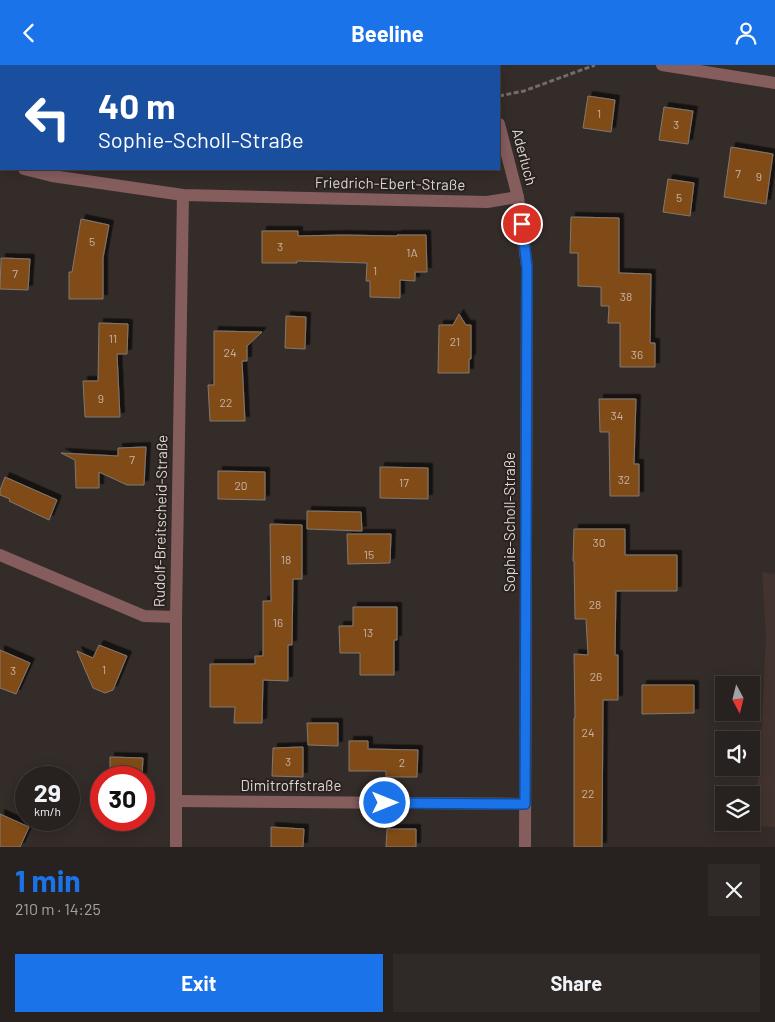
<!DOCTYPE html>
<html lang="en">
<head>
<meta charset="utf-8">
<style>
  :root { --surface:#27211f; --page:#2f2928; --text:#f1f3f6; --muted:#a4a3a4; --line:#433e3d; --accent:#1a73e8 }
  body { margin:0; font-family:Barlow,sans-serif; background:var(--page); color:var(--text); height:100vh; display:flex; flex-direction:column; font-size:19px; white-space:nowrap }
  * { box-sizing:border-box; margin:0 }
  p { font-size:16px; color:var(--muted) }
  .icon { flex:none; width:28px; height:28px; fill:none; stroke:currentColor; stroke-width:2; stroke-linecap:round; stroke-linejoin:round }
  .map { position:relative; height:782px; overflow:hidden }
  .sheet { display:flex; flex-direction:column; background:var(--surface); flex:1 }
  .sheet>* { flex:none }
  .guide { position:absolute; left:0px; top:0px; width:500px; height:105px; box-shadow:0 2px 12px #0003,0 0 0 1px var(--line); background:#1a4fa0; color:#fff; overflow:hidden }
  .needle { width:32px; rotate:173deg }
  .controls { position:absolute; left:715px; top:611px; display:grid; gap:10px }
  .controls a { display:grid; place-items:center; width:45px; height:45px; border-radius:0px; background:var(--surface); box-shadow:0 2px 12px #0003,0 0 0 1px var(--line); font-size:25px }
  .speed { position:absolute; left:15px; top:701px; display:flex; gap:10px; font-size:25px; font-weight:700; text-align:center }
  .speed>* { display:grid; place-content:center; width:65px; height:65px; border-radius:50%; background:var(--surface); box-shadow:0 2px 12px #0003,0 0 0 1px var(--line); line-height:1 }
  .speed small { font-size:12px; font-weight:400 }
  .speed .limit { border:8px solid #d22; background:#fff; color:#111 }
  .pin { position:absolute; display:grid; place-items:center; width:42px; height:42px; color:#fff; margin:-21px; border:2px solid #fff; border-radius:50%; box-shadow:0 1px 5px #0007 }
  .me { position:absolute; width:55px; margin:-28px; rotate:90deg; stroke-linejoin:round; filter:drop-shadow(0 0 4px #0008) }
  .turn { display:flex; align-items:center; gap:18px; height:105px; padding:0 15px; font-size:22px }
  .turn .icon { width:65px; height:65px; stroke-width:2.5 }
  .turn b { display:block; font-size:35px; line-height:42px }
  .round { display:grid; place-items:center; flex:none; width:52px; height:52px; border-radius:0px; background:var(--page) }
  .summary { display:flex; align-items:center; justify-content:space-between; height:85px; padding:0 15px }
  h1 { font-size:30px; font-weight:700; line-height:38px; color:var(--accent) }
  .button { display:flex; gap:10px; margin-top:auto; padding:10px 15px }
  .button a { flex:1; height:58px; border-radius:0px; background:var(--accent); color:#fff; font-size:20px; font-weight:700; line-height:58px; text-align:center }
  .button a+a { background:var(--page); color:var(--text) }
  header { display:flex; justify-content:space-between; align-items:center; height:65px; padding:0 15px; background:var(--accent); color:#fff; font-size:22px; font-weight:700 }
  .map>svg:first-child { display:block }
  .built { fill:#42332e }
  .building { fill:#804c18; stroke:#807872; filter:url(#shadow) }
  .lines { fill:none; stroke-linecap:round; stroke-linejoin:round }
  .path { stroke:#726b69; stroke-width:3; stroke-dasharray:5 2.5; stroke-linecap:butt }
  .minor { stroke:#855d5d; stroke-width:12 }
  .route-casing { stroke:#114b97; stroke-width:12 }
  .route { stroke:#1a73e8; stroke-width:9 }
  .labels { text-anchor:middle; stroke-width:4; stroke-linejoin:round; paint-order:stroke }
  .number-label { font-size:12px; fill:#c5b4a6 }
  .street-label { font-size:15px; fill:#dcd6d5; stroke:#2a221f }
</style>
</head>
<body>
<header><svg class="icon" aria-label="back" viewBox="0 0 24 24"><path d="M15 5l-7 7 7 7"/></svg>Beeline<svg class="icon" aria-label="person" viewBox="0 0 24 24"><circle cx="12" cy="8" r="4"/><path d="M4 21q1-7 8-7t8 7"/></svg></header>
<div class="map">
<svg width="775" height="782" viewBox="0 0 775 782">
  <defs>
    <filter id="shadow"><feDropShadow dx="4.5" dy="-4.5" stdDeviation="0" flood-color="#0009"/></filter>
  </defs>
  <rect width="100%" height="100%" fill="#342c29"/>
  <path class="built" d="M762,507l13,2v253l-23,-1 8,-63 6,-127z"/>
  <g class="building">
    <path d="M588,31l27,4 -4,32 -28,-4z"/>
    <path d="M664,42l29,4 -5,33 -29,-4z"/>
    <path d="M731,82l42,7 -7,50 -42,-7z"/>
    <path d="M668,114l26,4 -4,33 -27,-4z"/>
    <path d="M571,152l48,1v55l32,1 -1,69h5v24h-35v-44h-12l1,-17h-8v-19l-23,-1v-33h-8z"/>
    <path d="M81,154l28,6 -6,33v41h-34v-27h3z"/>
    <path d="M262,166h36v5l45,-1 54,1v-1h29l1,37h-12v9l-15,-1v18l-30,-1v-16h-4l1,-18 -70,-2v2h-35z"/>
    <path d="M1,193l29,1 -2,31 -28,-1z"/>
    <path d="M459,249l7,11h5v34h-2v14h-31l1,-48h14z"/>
    <path d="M286,251l20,1 -1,32 -20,-1z"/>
    <path d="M99,258l29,1 -1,30h-10l3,63h-35l-2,-36h15z"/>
    <path d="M214,266l48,1 -15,14v15h-5l3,60h-35l-2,-36h6z"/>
    <path d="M599,334h37l-2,65h5v32h-29l-1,-64h-9z"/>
    <path d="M146,382l-2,38h-17l-28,-13v16h-23l-1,-28 -14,-7 57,3v-8z"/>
    <path d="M380,402l48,1v31l-48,-1z"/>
    <path d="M218,406l47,1v28l-47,-1z"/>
    <path d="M5,412l52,23 -8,20 -40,-19 1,-2 -10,-4v-5z"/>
    <path d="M307,446l54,1 1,19 -55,-2z"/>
    <path d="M270,459l32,1v54h-9l-1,66h-4v36l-25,-1 -1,43h-28l1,-16h-25v-43h45v-8h8v-55h8z"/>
    <path d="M574,464h51v26h52v36h-61l-1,64h3v45h-15l-1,147h-28v-129h1l-1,-64 14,1 -2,-36h-11l-1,-58h-1z"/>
    <path d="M347,469h44l-1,29 -42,1z"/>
    <path d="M353,542h44v33h-3v35h-34v-22h-20l-1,-27h14z"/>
    <path d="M99,580l28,11 -14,34 -8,3 -12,-5 -16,-37 16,7z"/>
    <path d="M0,585l30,13 -14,31 -16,-6z"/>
    <path d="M642,620h52v28l-52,1z"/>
    <path d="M307,658h31v23l-30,-1z"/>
    <path d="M349,676h19v8l50,1 -1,27h-31v-6h-37z"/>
    <path d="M303,682v30l-31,-1 1,-28z"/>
    <path d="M110,692l33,1 -1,19h-32z"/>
    <path d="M0,749l29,13 -9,20h-20z"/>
    <path d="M271,762l33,2 -1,18h-32z"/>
    <path d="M387,764h29v18h-30z"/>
  </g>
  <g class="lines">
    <path class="path" d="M499,31l25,-5 71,-26"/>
    <g class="minor">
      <path d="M483,0v1"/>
      <path d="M662,0l113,18"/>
      <path d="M499,59l19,73 9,70 -2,580"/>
      <path d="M0,98h1"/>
      <path d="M24,104l28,7 131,19 304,7 31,-5"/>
      <path d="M0,490l144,61 32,1"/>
      <path d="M176,736l349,3"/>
      <path d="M176,782v-230l7,-422"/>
    </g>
  </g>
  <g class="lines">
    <g class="route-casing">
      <path id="route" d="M385,738l140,1 2,-537 -5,-43"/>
    </g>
    <use href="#route" class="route"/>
  </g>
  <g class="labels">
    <g class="number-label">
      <text x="599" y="53">1</text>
      <text x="676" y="64">3</text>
      <text x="738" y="113">7</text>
      <text x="759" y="116">9</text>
      <text x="679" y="137">5</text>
      <text x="92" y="181">5</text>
      <text x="280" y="186">3</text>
      <text x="412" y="192">1A</text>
      <text x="375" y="210">1</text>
      <text x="15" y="213">7</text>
      <text x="626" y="236">38</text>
      <text x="113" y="278">11</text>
      <text x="455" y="281">21</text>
      <text x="230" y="292">24</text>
      <text x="637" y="294">36</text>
      <text x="101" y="338">9</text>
      <text x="226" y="342">22</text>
      <text x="617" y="355">34</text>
      <text x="132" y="399">7</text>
      <text x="624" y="419">32</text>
      <text x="404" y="422">17</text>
      <text x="241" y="425">20</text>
      <text x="599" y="482">30</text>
      <text x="369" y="494">15</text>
      <text x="286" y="499">18</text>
      <text x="595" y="544">28</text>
      <text x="278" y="562">16</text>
      <text x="368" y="572">13</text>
      <text x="104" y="609">1</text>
      <text x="13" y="610">3</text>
      <text x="596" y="616">26</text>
      <text x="588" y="672">24</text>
      <text x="288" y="701">3</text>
      <text x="402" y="702">2</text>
      <text x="588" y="733">22</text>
    </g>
    <g class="street-label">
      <text transform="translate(524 92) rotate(75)" y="5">Aderluch</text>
      <text transform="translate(390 119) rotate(1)" y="5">Friedrich-Ebert-Straße</text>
      <text transform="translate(161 456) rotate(-89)" y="5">Rudolf-Breitscheid-Straße</text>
      <text transform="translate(510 457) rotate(-90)" y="5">Sophie-Scholl-Straße</text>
      <text x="291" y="726">Dimitroffstraße</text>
    </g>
  </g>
</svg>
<div class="controls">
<a><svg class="needle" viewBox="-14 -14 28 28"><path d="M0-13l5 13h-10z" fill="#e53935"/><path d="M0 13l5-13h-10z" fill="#a4a3a4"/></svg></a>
<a><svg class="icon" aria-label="sound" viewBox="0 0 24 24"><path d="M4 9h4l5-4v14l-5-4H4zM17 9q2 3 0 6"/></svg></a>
<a><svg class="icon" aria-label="layers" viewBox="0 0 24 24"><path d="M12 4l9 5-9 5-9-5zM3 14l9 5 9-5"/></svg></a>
</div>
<div class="speed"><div>29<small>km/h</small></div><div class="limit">30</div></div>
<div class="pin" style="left:522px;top:159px;background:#d93025"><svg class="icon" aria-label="arrive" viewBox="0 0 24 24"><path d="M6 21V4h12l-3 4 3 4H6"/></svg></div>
<svg class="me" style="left:385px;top:738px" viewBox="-20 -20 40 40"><circle r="17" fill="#1a73e8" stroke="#fff" stroke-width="3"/><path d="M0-11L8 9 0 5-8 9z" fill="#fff"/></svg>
<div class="guide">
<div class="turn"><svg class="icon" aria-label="left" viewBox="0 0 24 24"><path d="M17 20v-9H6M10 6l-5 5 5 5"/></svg><div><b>40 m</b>Sophie-Scholl-Straße</div></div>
</div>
</div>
<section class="sheet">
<div class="summary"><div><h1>1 min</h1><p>210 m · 14:25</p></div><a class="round"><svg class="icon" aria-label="close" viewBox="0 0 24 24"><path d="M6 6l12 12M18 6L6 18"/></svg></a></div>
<div class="button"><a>Exit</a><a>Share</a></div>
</section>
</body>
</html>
